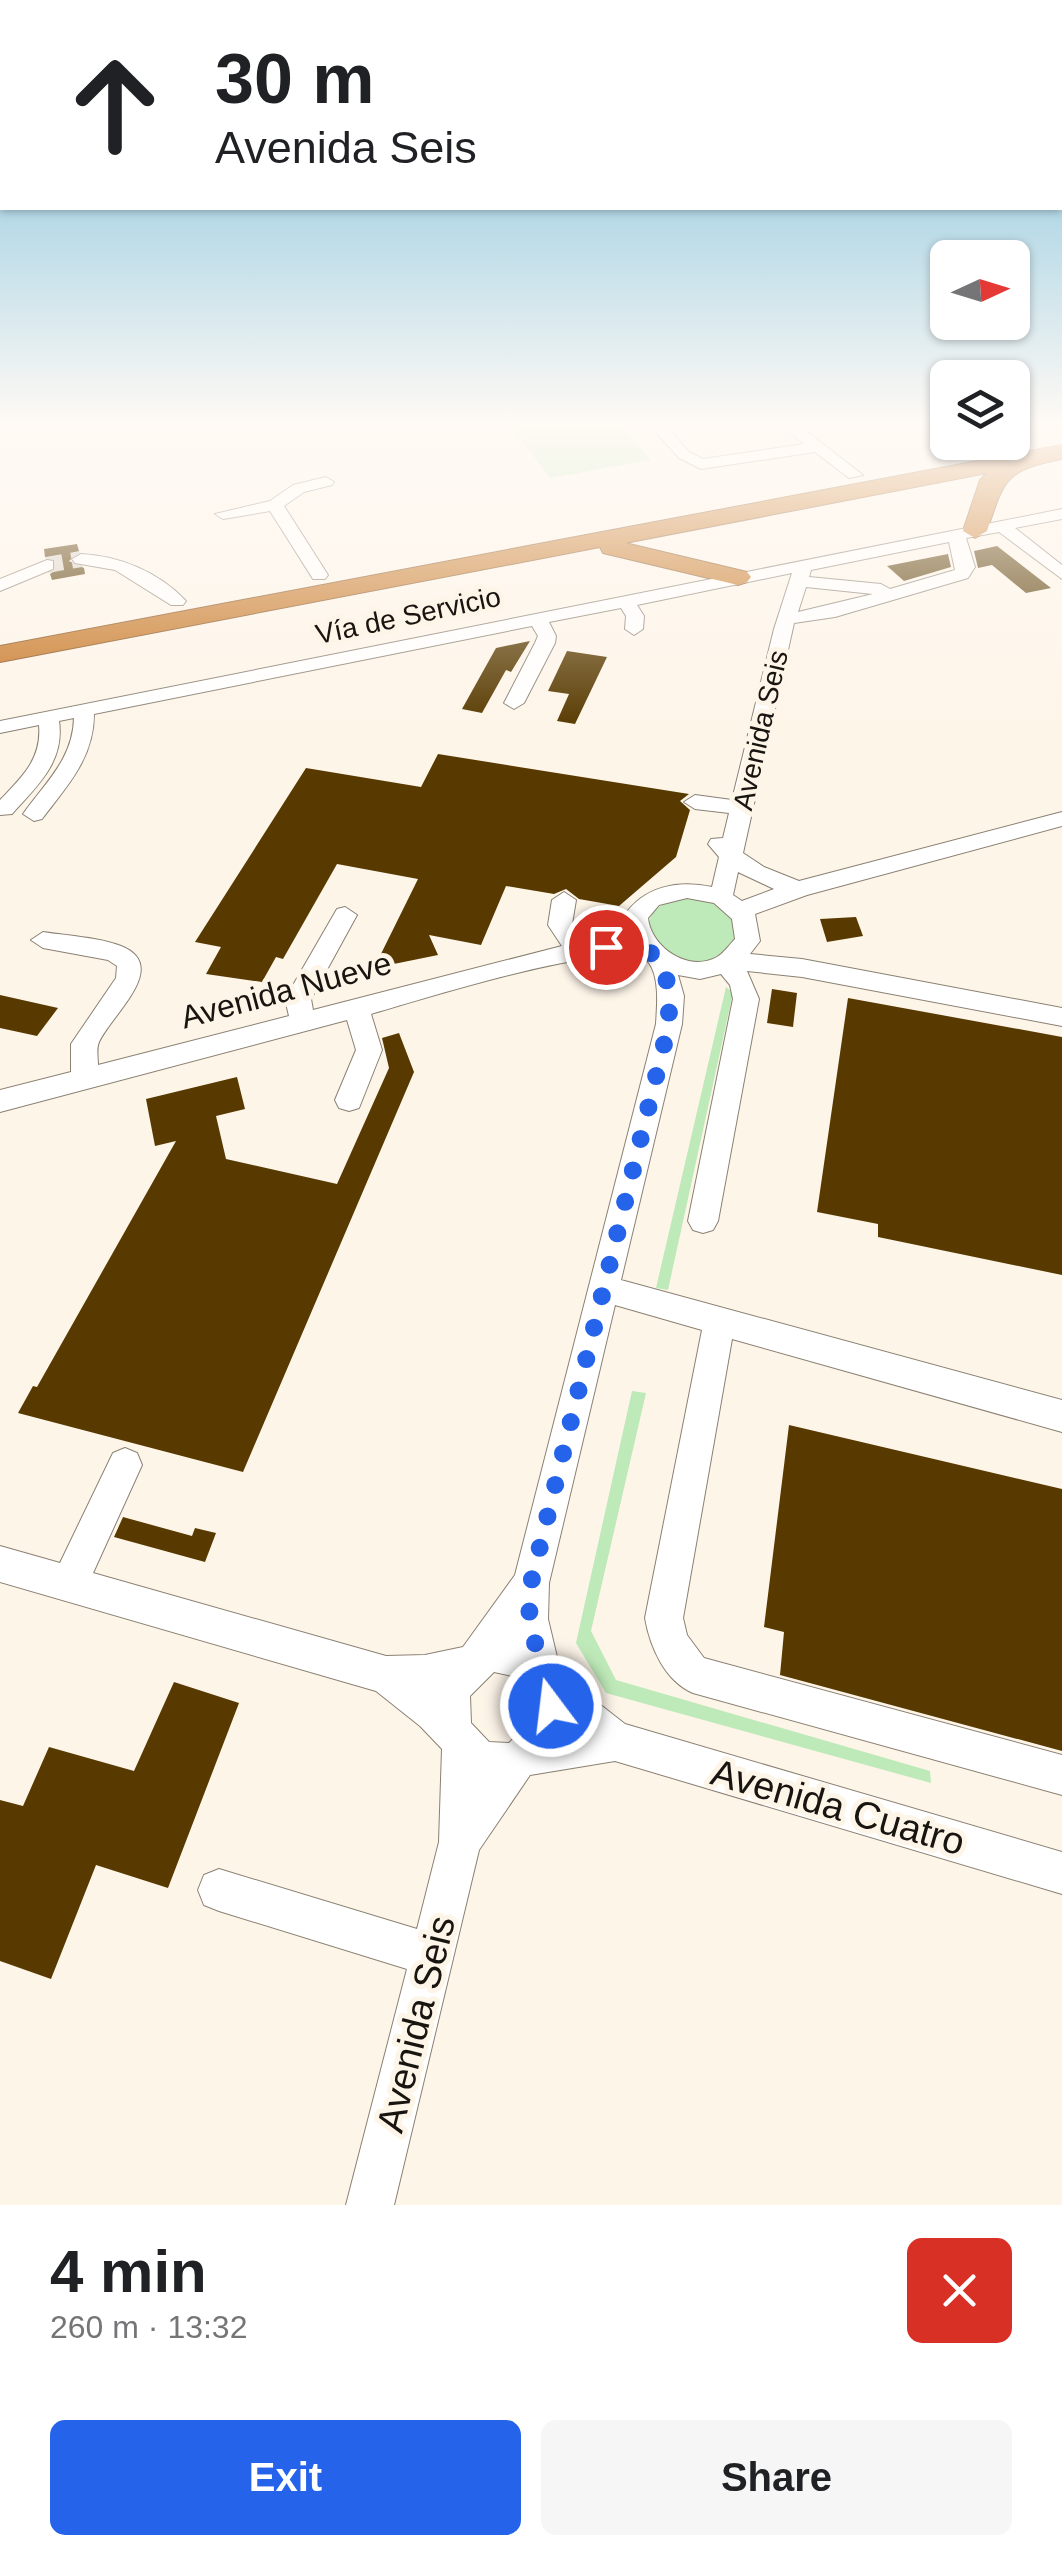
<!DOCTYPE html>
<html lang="en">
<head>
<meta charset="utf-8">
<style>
  :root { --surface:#fff; --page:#f6f6f6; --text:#202124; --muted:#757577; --accent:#2563eb }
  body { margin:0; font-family:Helvetica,sans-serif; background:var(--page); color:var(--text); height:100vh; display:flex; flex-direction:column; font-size:38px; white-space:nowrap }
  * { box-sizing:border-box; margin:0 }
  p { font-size:32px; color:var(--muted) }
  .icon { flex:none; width:55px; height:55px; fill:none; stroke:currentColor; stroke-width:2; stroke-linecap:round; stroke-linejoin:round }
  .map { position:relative; height:2205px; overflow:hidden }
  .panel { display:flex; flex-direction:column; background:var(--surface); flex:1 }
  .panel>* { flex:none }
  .hud { position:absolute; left:0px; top:0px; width:1062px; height:210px; box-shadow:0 2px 8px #0004; background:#fff; color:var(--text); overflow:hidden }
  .needle { width:65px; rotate:86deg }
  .buttons { position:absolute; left:930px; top:240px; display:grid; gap:20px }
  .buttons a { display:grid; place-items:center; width:100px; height:100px; border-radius:15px; background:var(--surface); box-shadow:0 2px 8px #0004; font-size:50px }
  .pin { position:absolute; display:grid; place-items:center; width:85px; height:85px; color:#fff; margin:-42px; border:5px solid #fff; border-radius:50%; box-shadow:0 2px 10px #0007 }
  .me { position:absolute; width:110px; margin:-55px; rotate:345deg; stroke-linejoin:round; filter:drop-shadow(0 0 8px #0008) }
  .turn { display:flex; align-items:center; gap:35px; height:210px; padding:0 50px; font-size:45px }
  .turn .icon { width:130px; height:130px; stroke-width:2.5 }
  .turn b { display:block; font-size:70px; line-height:85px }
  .round { display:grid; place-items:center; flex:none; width:105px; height:105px; border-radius:15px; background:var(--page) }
  .head { display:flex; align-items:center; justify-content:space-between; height:170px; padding:0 50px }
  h1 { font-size:60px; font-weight:600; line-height:75px }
  .cta { display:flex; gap:20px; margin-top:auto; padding:20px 50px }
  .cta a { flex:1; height:115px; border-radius:15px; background:var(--accent); color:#fff; font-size:40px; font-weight:600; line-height:115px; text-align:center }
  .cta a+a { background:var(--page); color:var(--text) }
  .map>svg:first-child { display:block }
  .green { fill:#bee9b8 }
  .building { fill:#583a00 }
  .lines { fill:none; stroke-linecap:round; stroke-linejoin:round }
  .minor-tunnel { stroke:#dcd3c8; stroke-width:16; stroke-dasharray:16 9; stroke-linecap:butt }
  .minor-casing { stroke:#8a8173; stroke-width:2 }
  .highway-casing { stroke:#8a5620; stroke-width:2 }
  .minor { fill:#fff; fill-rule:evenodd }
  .highway { fill:#c87a29; fill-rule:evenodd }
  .route { stroke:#2563eb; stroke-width:18; stroke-dasharray:0 32.4 }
  .labels { text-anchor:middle; stroke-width:10; stroke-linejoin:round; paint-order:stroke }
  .far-street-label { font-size:28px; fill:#18140f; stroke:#fef5e9 }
  .street-label { font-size:32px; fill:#18140f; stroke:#fef5e9 }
  .near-street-label { font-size:38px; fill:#18140f; stroke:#fef5e9 }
</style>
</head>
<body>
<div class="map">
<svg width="1062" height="2205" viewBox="0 0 1062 2205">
  <rect width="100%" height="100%" fill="#fef5e9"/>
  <g class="green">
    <path d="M507,421h111l33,39 -101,18z"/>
    <path d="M681,897l31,3 23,16 4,22c-5,5 -10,13 -16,17 -44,26 -116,-37 -42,-58z"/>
    <path d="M726,987l7,6 -65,297 -12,-2z"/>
    <path d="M632,1391l14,2 -55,238 25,49 314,91 1,12 -325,-90 -30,-50z"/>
  </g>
  <g class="building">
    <path d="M77,544l2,7 -10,10 15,7 1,6 -33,6 -2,-6 7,-5v-8l-12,-4 -1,-8z"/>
    <path d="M997,546l54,42 -25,5 -34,-28 -14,3 -4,-17z"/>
    <path d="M948,554l3,13 -47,14 -17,-15z"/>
    <path d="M530,641l-19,31 -5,-2 -24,43 -20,-4 34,-61z"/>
    <path d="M567,651l40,6 -32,67 -18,-3 12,-27 -21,-3z"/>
    <path d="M438,754l251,40 -9,7 10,9 -14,47 -57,49 -40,-7 -13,-10 -12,5 -48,-8 -25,59 -52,-10 9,20 -64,13 44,-89 -81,-15 -54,95 -7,-2 -14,25 -56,-8 15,-27 -26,-5 111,-174 115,19z"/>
    <path d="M856,917l7,19 -36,6 -7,-23z"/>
    <path d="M772,989l25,4 -4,34 -26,-4z"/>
    <path d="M0,995l58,13 -21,28 -37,-8z"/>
    <path d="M848,998l214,39v238l-184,-38v-13l-61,-12z"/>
    <path d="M399,1033l15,39 -171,400 -225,-59 15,-27 4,1 139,-246 -21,5 -9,-47 91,-22 8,32 -29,7 10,43 111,25 52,-116 -7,-30z"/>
    <path d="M789,1425l273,64v262l-282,-76 4,-43 -20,-5z"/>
    <path d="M123,1517l69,19 3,-8 21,5 -11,29 -91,-25z"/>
    <path d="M174,1682l65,21 -71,185 -72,-23 -45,114 -51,-18v-161l23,6 26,-59 85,24z"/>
  </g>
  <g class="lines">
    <path class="minor-tunnel" d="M47,565l34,-6"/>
    <g class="minor-casing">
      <g id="minor">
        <path d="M646,421h15l28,31 14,7 101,-15 -28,-23h17l70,54 -14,3 -34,-26 -114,17 -22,-11z"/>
        <path d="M326,477l8,5 -2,3 -28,7 -20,14 44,69 -3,4h-12l-43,-68 -47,8 -8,-5 55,-13 23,-16z"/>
        <path d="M1062,509v10l-47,9 47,37v14l-63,-47 -33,6 9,29 -7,11 -133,39 -41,6 -51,230 21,14 35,14 263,-69v14l-255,69 -52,19 5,27 -10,13 52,5 260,49v18l-260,-49 -55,-6 12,28 -41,222 -5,9 -10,3 -10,-3 -5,-9 45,-222 -3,-14 -9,-11 -21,5 -22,-4 6,21 -2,28 -61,256 441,120v32l-330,-93 -49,279 4,17 17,23 358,97v40l-369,-102c-28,-12 -43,-46 -48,-75l57,-288 -87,-25 -66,278 -1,36 13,55 64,50 437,128v42l-447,-133 -85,14 -51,75 -85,355h-48l61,-236 -188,-58 -15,-6 -6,-15 6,-15 15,-6 198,60 22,-87 3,-93 -22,-23 -44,-35 -376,-109v-36l60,17 53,-110 12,-5 12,5 5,12 -49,108 293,83 39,-1 38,-8 52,-72 141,-551c1,-18 4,-45 -7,-61 -21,-30 -239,40 -278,51l11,36 -23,58 -10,3 -10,-3 -4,-8 21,-50 -9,-30 -347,92v-22l71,-18v-28l45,-66 1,-12 -9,-6 -65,-12 -12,-8 12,-8c25,4 55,5 78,14 50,20 -9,68 -22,96 -3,7 -1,15 -1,23l191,-49 -4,-17 52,-90 8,-2 12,8 -46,84 2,11 249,-64 -14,-21 4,-25 12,-8 12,8 -4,24 12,16 44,-2 -4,-22c20,-30 54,-36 88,-29l7,-30 -11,-13 3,-5 12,-1 6,-25 -34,-4 -11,-7 11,-7 37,5 42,-171 18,-56 -155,32 7,11 -1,13 -9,6 -9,-6 1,-13 -5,-8 -72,14 7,14 -1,7 -31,60 -10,6 -10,-6 31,-60 3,-7 -6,-10 -438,88c0,44 -27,72 -52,105l-8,2 -11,-7c22,-31 50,-55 51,-96l-15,3c6,41 -22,65 -47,93l-12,1v-15c22,-23 42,-41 39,-75l-39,8v-12zM949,542l6,28 -65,19 -9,-5 -72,-7 2,-7zM806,587l67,7 -75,18zM738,872l36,17 -32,12 -9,-6zM687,898l27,5 18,16 3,20c-5,5 -11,14 -18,18 -29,16 -66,-10 -69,-39l11,-13zM494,1672l18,4 17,18 -2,31 -18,18 -20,-1 -18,-19 -1,-27z"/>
        <path d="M81,554c39,2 78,18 105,47l-3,4h-12l-56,-35 -40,-7 -3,-4z"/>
        <path d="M47,560l6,1v8l-53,22v-12z"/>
      </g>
    </g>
    <g class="highway-casing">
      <path id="highway" d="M1062,445v14c-57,11 -58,20 -75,72l-12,7 -12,-7 17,-51 7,-7 -362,70 122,29 4,5 -4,5 -9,3 -135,-32 -3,-6 -600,115v-16z"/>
    </g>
    <use href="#minor" class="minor"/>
    <use href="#highway" class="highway"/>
  </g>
  <linearGradient id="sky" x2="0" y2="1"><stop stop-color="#6ab7d8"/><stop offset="0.58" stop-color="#fffaf5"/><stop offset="1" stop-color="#fffaf5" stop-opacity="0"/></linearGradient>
  <rect width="1062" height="730" fill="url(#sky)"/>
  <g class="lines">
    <path class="route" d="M551,1706l-22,-87 2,-36 138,-559c0,-51 -1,-84 -63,-77"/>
  </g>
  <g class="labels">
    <g class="far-street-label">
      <text transform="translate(408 615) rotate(-12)" y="10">Vía de Servicio</text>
      <text transform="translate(760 730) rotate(-77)" y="10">Avenida Seis</text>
    </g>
    <g class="street-label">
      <text transform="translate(286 990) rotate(-15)" y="11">Avenida Nueve</text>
    </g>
    <g class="near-street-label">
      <text transform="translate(838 1807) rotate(16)" y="13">Avenida Cuatro</text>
      <text transform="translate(416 2024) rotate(-76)" y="13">Avenida Seis</text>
    </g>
  </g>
</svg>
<div class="buttons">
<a><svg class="needle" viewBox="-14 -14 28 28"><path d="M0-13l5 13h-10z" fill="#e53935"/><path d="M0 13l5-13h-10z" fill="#757577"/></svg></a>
<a><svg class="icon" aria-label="layers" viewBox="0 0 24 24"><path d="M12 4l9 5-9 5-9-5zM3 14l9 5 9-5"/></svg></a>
</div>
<div class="pin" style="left:606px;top:947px;background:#d93025"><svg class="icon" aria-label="arrive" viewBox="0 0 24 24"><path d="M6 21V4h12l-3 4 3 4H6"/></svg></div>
<svg class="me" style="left:551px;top:1706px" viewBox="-20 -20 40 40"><circle r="17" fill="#2563eb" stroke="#fff" stroke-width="3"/><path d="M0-11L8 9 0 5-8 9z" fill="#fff"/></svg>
<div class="hud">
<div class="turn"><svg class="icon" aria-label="ahead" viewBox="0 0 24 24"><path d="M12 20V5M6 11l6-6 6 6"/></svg><div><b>30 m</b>Avenida Seis</div></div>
</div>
</div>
<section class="panel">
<div class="head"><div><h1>4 min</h1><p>260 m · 13:32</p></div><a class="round" style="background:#d93025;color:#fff"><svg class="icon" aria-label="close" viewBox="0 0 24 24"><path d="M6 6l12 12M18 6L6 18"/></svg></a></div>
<div class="cta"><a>Exit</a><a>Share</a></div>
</section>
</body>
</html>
